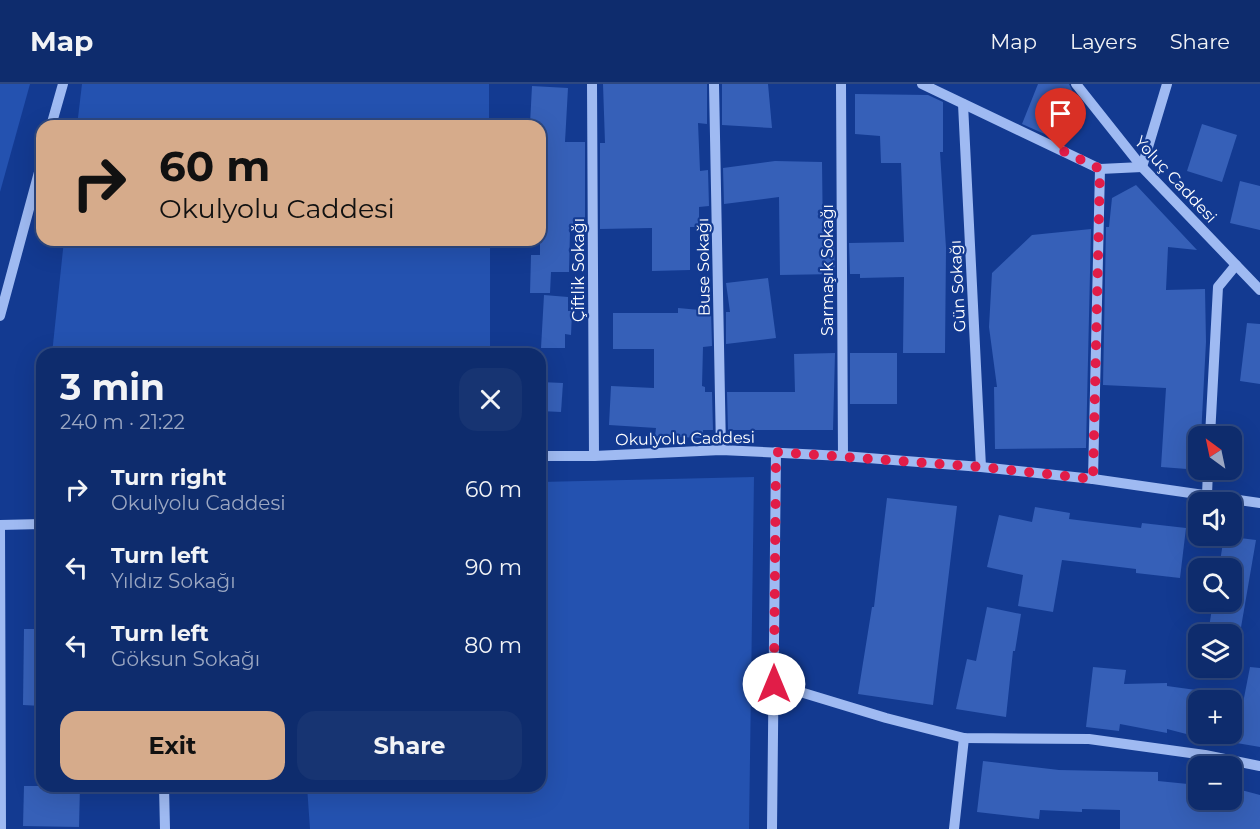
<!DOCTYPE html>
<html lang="en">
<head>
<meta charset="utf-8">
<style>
  :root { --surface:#0e2c6d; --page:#173472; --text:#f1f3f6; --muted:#9ba7c2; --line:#2e4880; --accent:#d6ab8b }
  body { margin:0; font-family:Montserrat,sans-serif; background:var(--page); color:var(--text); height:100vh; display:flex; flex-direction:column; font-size:22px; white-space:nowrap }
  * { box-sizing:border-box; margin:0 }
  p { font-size:20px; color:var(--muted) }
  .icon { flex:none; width:33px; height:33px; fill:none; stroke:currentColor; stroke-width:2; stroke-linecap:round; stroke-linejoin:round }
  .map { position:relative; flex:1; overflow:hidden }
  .drawer { position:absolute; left:36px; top:264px; width:510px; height:444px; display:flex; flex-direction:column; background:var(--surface); border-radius:18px; box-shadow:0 6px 24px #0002,0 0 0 2px var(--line) }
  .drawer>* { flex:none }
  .top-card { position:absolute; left:36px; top:36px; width:510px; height:126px; border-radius:18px; box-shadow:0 6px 24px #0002,0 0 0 2px var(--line); background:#d6ab8b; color:#111; overflow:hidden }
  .needle { width:39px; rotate:327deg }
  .controls { position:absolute; left:1188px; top:342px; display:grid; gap:12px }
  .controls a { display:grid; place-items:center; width:54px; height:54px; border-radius:12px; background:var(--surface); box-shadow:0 6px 24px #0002,0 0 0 2px var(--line); font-size:30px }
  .pin { position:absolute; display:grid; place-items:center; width:51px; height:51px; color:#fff; margin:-62px -26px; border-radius:50% 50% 50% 0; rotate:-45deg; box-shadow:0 0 6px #0007 }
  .pin .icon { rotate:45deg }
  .me { position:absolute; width:66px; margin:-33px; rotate:0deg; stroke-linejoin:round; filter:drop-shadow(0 0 4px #0008) }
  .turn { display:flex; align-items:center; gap:21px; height:126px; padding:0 24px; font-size:27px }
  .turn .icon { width:78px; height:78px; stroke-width:2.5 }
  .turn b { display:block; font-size:42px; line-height:51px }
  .round { display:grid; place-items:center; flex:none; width:63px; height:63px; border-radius:18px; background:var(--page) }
  .overview { display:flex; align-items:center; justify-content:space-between; height:102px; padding:0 24px }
  h1 { font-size:36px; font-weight:700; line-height:45px }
  .button { display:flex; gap:12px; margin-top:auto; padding:12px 24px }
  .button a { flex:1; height:69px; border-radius:18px; background:var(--accent); color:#111; font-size:24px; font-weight:700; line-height:69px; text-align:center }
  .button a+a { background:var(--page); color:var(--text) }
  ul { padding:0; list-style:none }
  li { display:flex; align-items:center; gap:18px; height:78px; padding:0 24px }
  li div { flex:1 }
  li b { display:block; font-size:22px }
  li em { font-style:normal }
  header { display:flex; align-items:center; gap:36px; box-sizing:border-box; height:84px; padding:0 30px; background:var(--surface); border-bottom:2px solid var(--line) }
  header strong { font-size:28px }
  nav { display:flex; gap:33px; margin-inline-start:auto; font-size:21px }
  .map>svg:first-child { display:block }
  .green { fill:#2452b0 }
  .building { fill:#3660b8; fill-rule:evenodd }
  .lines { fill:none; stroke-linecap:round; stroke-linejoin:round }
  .minor { stroke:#9fbaf2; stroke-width:10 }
  .route { stroke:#e11d48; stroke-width:10; stroke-dasharray:0 18 }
  .labels { text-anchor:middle; stroke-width:4.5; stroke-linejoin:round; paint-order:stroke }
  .street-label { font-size:16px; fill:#fff; stroke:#133a91 }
</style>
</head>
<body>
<header>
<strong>Map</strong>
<nav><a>Map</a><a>Layers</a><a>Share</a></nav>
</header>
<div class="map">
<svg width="1260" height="745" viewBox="0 0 1260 745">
  <rect width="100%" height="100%" fill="#133a91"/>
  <g class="green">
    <path d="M0,0h30l-30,108z"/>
    <path d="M82,0h407v42h-412z"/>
    <path d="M64,156h426v114h-438z"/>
    <path d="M754,393l-5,352h-439l-3,-43h233v-304z"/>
  </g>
  <g class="building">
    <path d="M603,0h104v40l-9,-1 2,48 8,-1 1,36 -10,1v20h-9v43l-38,1v-43l-52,1v-86h5z"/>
    <path d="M722,0h46l4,44 -50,-3z"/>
    <path d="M1038,0h31l5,10 -18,45 -34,-15z"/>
    <path d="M532,2l36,2 -3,54h20v87l-15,1 -1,42h-18l-1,21h-20l1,-38h9v-130l-10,-1z"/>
    <path d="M855,10l73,1 15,7v50h-3l6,96 -1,105h-42l1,-76 -44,1v-4h-10l-1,-31 55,-1 -3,-79h-20l-1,-27 -25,-2z"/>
    <path d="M1202,40l35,11 -15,47 -35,-11z"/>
    <path d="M775,77l47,1 1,81h11l1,31 -55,1 -1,-78 -55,7 -1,-36z"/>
    <path d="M1240,97l20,5v44l-30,-7z"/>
    <path d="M1136,101l61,65 -29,-3 -2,43 39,-1 1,53 -5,94h-3l2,34 -39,-3 5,-79 -63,-3 3,-158h3l3,-29z"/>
    <path d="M1091,145l-5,219 -91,1 -1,-62h3l-8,-60 3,-54 40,-38z"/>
    <path d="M768,194l8,60 -50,6v-32h4l-4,-29z"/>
    <path d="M544,211l24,2v14h4l-1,24 -6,-1v14h-24z"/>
    <path d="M678,224l33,3 1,35 -9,1 -1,39 3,1v5h7l1,38h-10v8l-48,-2 1,-8 -47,-3 2,-39 43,2v-39h-41v-36h65z"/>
    <path d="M1247,239l13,1v60l-20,-3z"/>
    <path d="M835,269l-2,77h-105l-1,-38h68l-1,-38z"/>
    <rect x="850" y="269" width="47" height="51"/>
    <path d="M540,298l23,1 -2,29 -21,-1z"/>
    <path d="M887,414l70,8 -24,199 -75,-11 14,-87h2z"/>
    <path d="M1035,423l35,6 -1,6 72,9 1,-5 44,5 -6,50 -44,-5v-4l-74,-9 -9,52 -35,-6 5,-31 -36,-8 12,-52 33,7z"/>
    <path d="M1224,452l32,4 -17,99 -7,-1v-4h-24l5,-32h19v-34h-13z"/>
    <path d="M987,523l34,7 -6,37h-2l-7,66 -50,-8 11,-50 9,2z"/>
    <path d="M24,545h18v77l-19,-1z"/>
    <path d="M1093,583l33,3 -2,14 43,-1v3l29,4 47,13 7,-36 10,1v79l-35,-6v3l-58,-15v4l-47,-9 -1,7 -33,-4zM1198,616h34v34h-34z"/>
    <path d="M983,677l76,9 99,2v9l40,4v15h34v-11l13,2 15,4v34h-140v-19l-38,-1v3l-42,-2 -1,9 -62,-7z"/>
    <path d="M24,702h56l-1,41 -56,-1z"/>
  </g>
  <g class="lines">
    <g class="minor">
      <path d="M592,0l2,372"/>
      <path d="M714,0l7,366"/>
      <path d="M841,0l2,372"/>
      <path d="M922,0l178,85 42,-2 25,-83"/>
      <path d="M1076,0l66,83 118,123"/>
      <path d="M963,20l18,363"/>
      <path d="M51,42l12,-42"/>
      <path d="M0,232l42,-155"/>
      <path d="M1210,352l8,-149 18,-22"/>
      <path d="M540,372h54l127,-6 122,6 138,11 112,12 167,24"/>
      <path d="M1093,395l7,-310"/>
      <path d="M1207,411l1,-25"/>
      <path d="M0,441l1,304"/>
      <path d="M0,441l42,-1"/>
      <path d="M774,600l112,34 78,20 125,1 116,16 55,11"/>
      <path d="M164,702l1,43"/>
      <path d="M772,745l4,-377"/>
      <path d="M954,745l10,-91"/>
    </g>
  </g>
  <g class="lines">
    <path class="route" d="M774,600l2,-232 205,15 112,12 7,-310 -39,-19"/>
  </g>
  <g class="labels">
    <g class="street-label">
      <text transform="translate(1176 95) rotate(47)" y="6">Yoluç Caddesi</text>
      <text transform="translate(703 183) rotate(-91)" y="6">Buse Sokağı</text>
      <text transform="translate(578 186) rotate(-90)" y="6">Çiftlik Sokağı</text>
      <text transform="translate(827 186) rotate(-90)" y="6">Sarmaşık Sokağı</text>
      <text transform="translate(957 202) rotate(-93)" y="6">Gün Sokağı</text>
      <text transform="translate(685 354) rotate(-1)" y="6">Okulyolu Caddesi</text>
    </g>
  </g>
</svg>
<div class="controls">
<a><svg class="needle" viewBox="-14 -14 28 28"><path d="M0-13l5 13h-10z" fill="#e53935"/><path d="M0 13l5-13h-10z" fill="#9ba7c2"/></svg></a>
<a><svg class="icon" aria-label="sound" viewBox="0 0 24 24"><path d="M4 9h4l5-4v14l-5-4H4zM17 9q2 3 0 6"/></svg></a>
<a><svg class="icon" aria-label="search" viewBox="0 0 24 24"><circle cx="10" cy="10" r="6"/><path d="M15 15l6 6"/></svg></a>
<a><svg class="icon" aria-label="layers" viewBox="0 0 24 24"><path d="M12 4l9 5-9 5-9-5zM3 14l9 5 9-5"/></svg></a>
<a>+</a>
<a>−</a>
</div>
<div class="pin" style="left:1061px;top:66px;background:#d93025"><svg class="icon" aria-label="arrive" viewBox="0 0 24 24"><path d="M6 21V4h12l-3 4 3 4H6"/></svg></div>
<svg class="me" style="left:774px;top:600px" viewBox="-20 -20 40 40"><circle r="19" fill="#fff"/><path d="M0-13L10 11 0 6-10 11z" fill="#e11d48"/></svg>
<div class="top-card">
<div class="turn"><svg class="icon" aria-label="right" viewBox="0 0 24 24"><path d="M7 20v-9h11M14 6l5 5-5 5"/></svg><div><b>60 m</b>Okulyolu Caddesi</div></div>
</div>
<section class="drawer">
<div class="overview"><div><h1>3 min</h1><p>240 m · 21:22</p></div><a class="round"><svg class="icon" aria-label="close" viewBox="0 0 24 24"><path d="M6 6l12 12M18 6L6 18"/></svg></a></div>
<ul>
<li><svg class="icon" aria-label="right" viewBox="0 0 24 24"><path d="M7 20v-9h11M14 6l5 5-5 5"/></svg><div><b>Turn right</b><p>Okulyolu Caddesi</p></div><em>60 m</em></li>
<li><svg class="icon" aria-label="left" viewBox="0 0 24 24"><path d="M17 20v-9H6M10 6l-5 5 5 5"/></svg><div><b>Turn left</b><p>Yıldız Sokağı</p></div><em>90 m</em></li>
<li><svg class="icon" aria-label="left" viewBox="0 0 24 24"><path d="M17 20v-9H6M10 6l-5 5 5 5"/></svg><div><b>Turn left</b><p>Göksun Sokağı</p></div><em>80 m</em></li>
</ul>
<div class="button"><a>Exit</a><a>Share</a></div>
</section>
</div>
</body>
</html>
